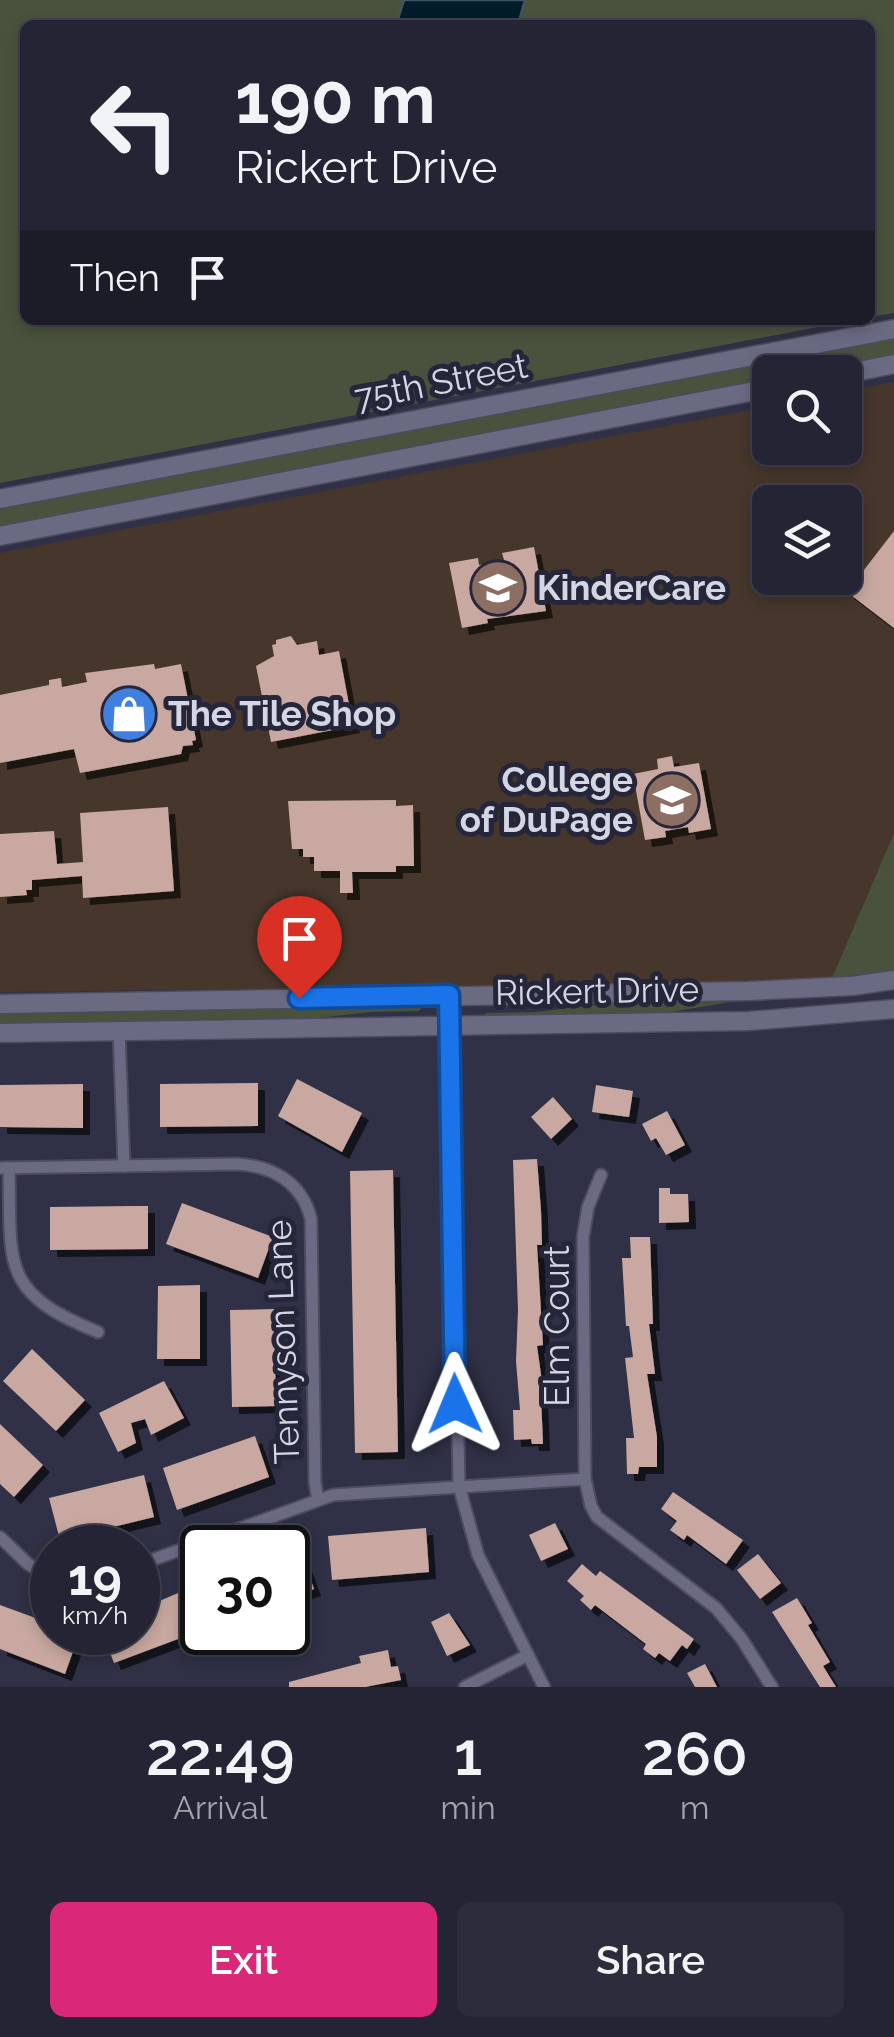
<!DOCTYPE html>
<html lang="en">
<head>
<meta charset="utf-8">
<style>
  :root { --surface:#242434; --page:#2c2c3c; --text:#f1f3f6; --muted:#a3a4ac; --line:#41414f; --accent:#db2777 }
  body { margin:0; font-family:Raleway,sans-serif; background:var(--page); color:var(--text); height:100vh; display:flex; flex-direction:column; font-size:38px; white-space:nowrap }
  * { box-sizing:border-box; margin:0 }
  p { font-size:32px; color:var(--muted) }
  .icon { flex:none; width:55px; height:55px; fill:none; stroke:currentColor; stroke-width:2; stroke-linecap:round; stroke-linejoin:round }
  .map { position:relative; height:1687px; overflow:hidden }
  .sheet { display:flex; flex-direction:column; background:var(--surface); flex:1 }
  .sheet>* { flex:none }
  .hud { position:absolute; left:20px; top:20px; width:855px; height:305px; border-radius:15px; box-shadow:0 5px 15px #0003,0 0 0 2px var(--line); background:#242434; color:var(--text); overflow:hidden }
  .fabs { position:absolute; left:752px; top:355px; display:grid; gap:20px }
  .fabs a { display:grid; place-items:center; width:110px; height:110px; border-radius:15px; background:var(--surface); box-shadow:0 5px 15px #0003,0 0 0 2px var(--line); font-size:50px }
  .speed { position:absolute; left:30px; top:1525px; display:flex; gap:20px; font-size:50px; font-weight:700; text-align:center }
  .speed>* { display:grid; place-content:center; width:130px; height:130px; border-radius:50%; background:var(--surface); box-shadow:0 5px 15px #0003,0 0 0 2px var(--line); line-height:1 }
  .speed small { font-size:25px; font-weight:400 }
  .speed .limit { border:5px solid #111; border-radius:15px; background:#fff; color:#111 }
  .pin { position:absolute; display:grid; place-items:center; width:85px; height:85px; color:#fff; margin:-102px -42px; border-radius:50% 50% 50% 0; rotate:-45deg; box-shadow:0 0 10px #0007 }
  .pin .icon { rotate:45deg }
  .me { position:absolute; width:110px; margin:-55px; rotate:359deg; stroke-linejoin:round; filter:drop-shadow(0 0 8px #0008) }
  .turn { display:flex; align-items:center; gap:35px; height:210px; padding:0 50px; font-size:45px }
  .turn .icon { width:130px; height:130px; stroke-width:2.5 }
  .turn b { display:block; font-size:70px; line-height:85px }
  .then { display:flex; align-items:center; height:95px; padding:0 50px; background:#0003; gap:20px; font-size:38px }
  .eta { display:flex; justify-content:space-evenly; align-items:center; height:170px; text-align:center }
  .eta b { font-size:60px; font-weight:600; line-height:70px }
  .cta { display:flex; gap:20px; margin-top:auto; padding:20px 50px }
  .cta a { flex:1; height:115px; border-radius:15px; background:var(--accent); color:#fff; font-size:40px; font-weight:600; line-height:115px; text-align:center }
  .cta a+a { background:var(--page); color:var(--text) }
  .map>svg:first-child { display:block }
  .commercial { fill:#46362b; fill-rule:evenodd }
  .green { fill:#49523d }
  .water { fill:#021d29; stroke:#415461; stroke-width:2.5 }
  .building { fill:#c8a8a0; filter:url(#shadow) }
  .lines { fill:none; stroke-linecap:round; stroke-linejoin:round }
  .street-casing { stroke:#4d4c5f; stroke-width:15 }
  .secondary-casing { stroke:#4d4c5f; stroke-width:21 }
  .street { stroke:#6a6a83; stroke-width:11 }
  .secondary { stroke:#6a6a83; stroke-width:18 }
  .route-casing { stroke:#114b97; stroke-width:25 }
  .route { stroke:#1a73e8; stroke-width:18 }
  .labels { text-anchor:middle; stroke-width:10; stroke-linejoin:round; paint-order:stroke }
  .street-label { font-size:35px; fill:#d5d6e4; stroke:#26263b }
  .poi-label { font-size:35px; font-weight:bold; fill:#d5d6e4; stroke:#26263b; text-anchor:start }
</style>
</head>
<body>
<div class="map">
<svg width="894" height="1687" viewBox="0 0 894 1687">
  <defs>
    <filter id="shadow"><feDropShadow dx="7" dy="7" stdDeviation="0" flood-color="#0009"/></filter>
  </defs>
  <rect width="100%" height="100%" fill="#303046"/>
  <path class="commercial" d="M894,382v451l-62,145 -58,5 -774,9v-439l770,-147v42h75v-57zM770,502h75v76h-75z"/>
  <g class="green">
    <path d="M0,0h894v313l-24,4v-292h-845v295h830l-855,163z"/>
    <path d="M894,337v19l-84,16h-40v8l-770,148v-19z"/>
    <path d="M894,833v137l-62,8z"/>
    <path d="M730,1002l-76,13 -170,1 2,-3 51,-1 69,-9z"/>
    <path d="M392,1007l29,1 -2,3 -48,1 -80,9 -291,4v-13z"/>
  </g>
  <path class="water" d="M404,0h121l-7,25h-122z"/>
  <g class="building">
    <path d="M894,531v97l-47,-36z"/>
    <path d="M534,547l12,64 -59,8 1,4 -26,5 -13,-65 29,-5 1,7 25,-5 -2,-7z"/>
    <path d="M291,636l6,9 20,-4 2,14 20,-4 14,75 -82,16 -15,-76 18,-10 -2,-11 4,-1v-4z"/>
    <path d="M154,664l1,5 26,-5 15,76 -4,1 1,4 -10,1 -2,8 -101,19 -6,-24 -74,14v-68l49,-10v-5l12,-2 1,9 25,-5 -2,-9z"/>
    <path d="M672,756l2,11 25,-4 12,66 -22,4 -1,-6 -23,4 1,6 -21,3 -12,-66 25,-5 -1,-10z"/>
    <path d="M396,800v6l17,-1 1,61h-18v6h-44l1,21h-13v-22h-26v-14h-11v-8h-11l-4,-48z"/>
    <path d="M168,807l6,84 -91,7 -1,-22 -50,4v10h-6l1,5 -27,2v-63l54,-3 3,33 26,-2 -3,-49z"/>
    <path d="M297,1079l65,34 -20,39 -64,-36z"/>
    <path d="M258,1083v43l-98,1v-43z"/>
    <path d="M83,1084v44l-83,-1v-42z"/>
    <path d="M596,1085l37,6 -4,26 -37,-5z"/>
    <path d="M553,1097l19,22 -21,20 -20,-22z"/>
    <path d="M667,1111l18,34 -19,10 -10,-17 -5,3 -9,-17z"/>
    <path d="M537,1159l4,52 1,34h-5l6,100 -6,1 7,50 -3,1 2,47h-11l-1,-5 -17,1 -1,-30h7l-4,-49 2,-51 -5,-150z"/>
    <path d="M393,1170l5,282 -43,1 -5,-282z"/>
    <path d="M659,1188h11v6h18l1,28 -30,1z"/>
    <path d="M182,1203l91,34 -15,41 -92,-34z"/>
    <path d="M130,1206h18v43l-98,1v-43z"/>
    <path d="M630,1237h20l3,87h-4l6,50h-8l10,63v30h-18l-1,7h-11l-1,-36h8l-9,-80 8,-1 -4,-31h-3l-4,-68h9z"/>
    <path d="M200,1285v74h-43l1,-73z"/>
    <path d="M274,1309l2,97 -44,1 -2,-97z"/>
    <path d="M32,1349l53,51 -29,31 -53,-50z"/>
    <path d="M164,1381l20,37 -33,17 -6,-16 -14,4 5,20 -18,9 -19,-39z"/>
    <path d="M0,1424l43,41 -29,32 -14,-13z"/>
    <path d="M255,1436l14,41 -92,33 -14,-42z"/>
    <path d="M144,1475l10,42 -94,23 -11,-42z"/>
    <path d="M673,1492l70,48 -17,24 -39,-29 -3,5 -14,-10 7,-9 -16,-12z"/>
    <path d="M555,1523l13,26 -27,12 -12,-26z"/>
    <path d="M426,1528l3,44 -97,8 -4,-44z"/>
    <path d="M299,1548l15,41 -26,9v-46z"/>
    <path d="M758,1554l23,29 -21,16 -23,-29z"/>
    <path d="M582,1564l14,12 4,-5 94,68 -7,10 -5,-4 -12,16 -11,-8 -4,5 -12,-9 3,-5 -51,-39 -4,5 -11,-10 4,-4 -17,-15z"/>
    <path d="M190,1588l12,42 -88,33 -12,-31h36v-22z"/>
    <path d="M797,1598l15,25 -4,2 22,37 -7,4 13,21h-16l-48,-75z"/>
    <path d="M0,1605l52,19v8h28l-15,42 -65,-25z"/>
    <path d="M449,1613l21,32 -23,11 -16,-34z"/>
    <path d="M388,1650l3,17 7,-1 3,14 -36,7h-76v-5l72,-19 -2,-7z"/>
    <path d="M705,1664l12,23h-22l-8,-14z"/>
  </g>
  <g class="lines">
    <g class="street-casing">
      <g id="street">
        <path d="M449,995l10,491 19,69 66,132"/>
        <path d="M119,1031l5,135"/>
        <path d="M0,1168l237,-4c35,2 65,18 74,55l4,264 3,17"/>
        <path d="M9,1168c2,97 -9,125 89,164"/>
        <path d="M601,1175l-13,32 -5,30 2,242 6,27 6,11 119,91 25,30 31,49"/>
        <path d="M0,1537l28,27 24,15"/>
        <path d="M138,1565l195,-70 252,-16"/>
        <path d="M465,1687l63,-32"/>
      </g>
    </g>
    <g class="secondary-casing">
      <g id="secondary">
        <path d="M845,374l49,-10"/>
        <path d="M0,499l894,-170"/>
        <path d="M0,536l770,-148"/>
        <path d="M0,1004l748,-13 104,-5 42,-6"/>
        <path d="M0,1033l749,-12 145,-12"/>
      </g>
    </g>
    <use href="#street" class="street"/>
    <use href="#secondary" class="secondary"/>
  </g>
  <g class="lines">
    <g class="route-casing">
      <path id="route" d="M299,998l150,-3 6,409"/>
    </g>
    <use href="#route" class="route"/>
  </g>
  <defs>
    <g id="school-disc" transform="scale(2.875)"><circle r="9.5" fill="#8d6e63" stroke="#26263b"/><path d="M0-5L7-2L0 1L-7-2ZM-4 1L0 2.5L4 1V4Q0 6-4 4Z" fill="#fff"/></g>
    <g id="shop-disc" transform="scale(2.875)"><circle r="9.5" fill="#3f7fe0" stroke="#26263b"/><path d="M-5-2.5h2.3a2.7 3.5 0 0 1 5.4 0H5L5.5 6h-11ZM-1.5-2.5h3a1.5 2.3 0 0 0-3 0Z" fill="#fff"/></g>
    <g id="university-disc" transform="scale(2.875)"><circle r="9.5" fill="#8d6e63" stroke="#26263b"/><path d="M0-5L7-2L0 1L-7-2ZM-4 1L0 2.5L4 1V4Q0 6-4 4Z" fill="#fff"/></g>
  </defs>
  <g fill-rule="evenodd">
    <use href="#school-disc" x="498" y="588"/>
    <use href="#shop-disc" x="129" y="714"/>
    <use href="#university-disc" x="672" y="800"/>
  </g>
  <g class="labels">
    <g class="street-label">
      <text transform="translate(441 382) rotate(-11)" y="12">75th Street</text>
      <text transform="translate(597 991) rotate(-1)" y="12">Rickert Drive</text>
      <text transform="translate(557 1326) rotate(-90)" y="12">Elm Court</text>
      <text transform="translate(283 1342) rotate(-92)" y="12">Tennyson Lane</text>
    </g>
    <g class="poi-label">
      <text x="537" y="600">KinderCare</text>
      <text x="168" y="726">The Tile Shop</text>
      <text x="633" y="792" text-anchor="end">College<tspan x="633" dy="40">of DuPage</tspan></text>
    </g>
  </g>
</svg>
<div class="fabs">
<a><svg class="icon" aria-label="search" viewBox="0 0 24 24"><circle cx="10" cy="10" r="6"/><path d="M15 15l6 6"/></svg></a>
<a><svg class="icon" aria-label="layers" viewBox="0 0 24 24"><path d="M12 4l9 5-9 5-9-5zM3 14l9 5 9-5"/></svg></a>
</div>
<div class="speed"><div>19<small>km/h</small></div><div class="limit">30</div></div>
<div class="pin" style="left:299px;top:998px;background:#d93025"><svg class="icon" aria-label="arrive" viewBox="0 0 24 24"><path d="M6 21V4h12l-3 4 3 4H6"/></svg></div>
<svg class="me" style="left:455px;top:1404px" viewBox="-20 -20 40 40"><path d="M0-17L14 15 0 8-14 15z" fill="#1a73e8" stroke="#fff" stroke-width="4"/></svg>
<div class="hud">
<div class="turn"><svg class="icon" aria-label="left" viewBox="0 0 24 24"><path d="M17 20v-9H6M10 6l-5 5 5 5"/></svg><div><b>190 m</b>Rickert Drive</div></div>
<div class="then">Then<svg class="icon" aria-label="arrive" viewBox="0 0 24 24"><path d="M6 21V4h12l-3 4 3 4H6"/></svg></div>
</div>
</div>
<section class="sheet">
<div class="eta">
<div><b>22:49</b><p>Arrival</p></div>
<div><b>1</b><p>min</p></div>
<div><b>260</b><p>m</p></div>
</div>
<div class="cta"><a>Exit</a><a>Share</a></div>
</section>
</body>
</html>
